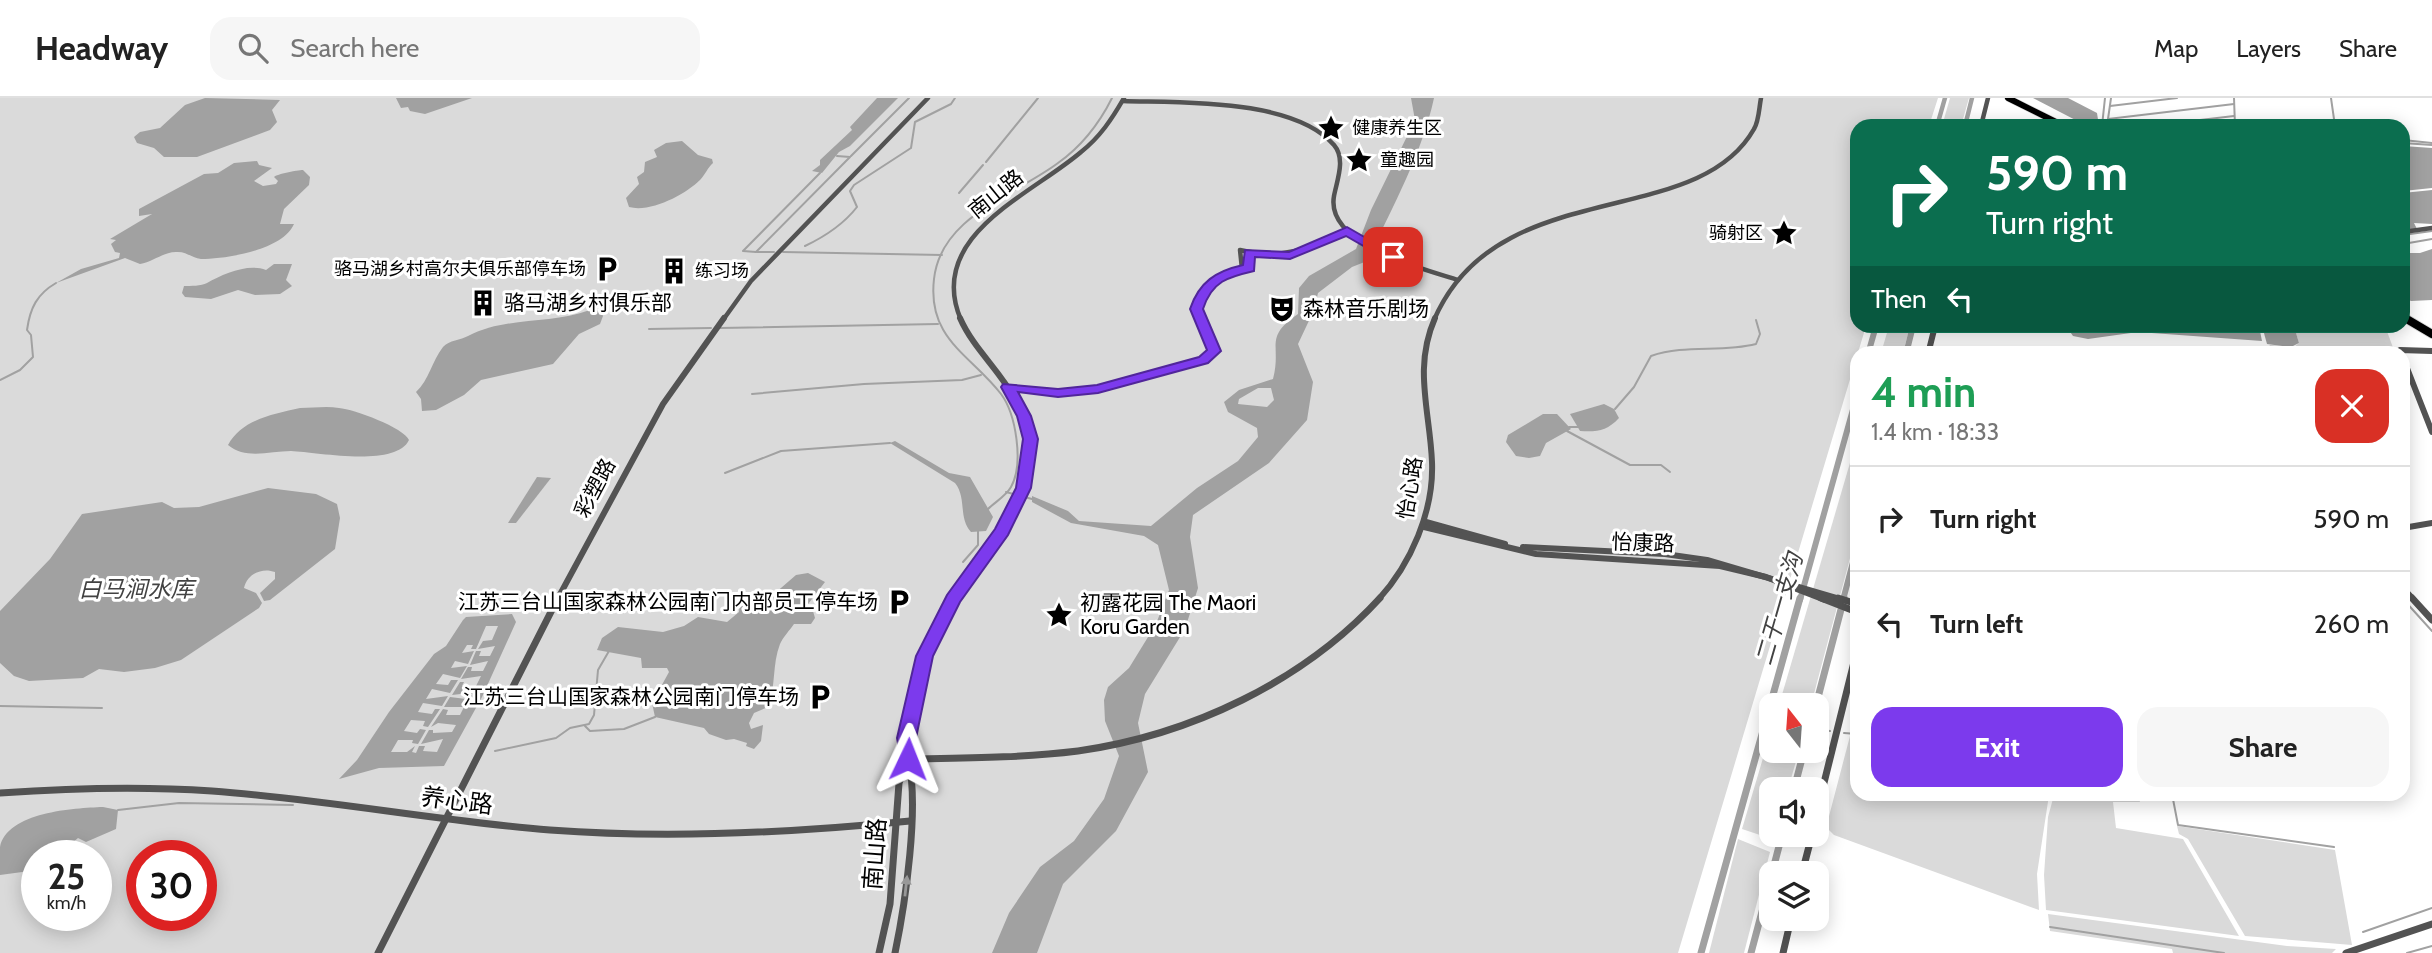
<!DOCTYPE html>
<html lang="en">
<head>
<meta charset="utf-8">
<style>
  :root { --surface:#fff; --page:#f6f6f6; --text:#222; --muted:#767676; --line:#e0e0e0; --accent:#7c3aed }
  body { margin:0; font-family:Cabin,"Noto Sans SC",sans-serif; background:var(--page); color:var(--text); height:100vh; display:flex; flex-direction:column; font-size:26px; white-space:nowrap }
  * { box-sizing:border-box; margin:0 }
  p { font-size:23px; color:var(--muted) }
  .icon { flex:none; width:38px; height:38px; fill:none; stroke:currentColor; stroke-width:2; stroke-linecap:round; stroke-linejoin:round }
  .map { position:relative; flex:1; overflow:hidden }
  .drawer { position:absolute; left:1850px; top:248px; width:560px; height:455px; display:flex; flex-direction:column; background:var(--surface); border-radius:21px; box-shadow:0 4px 18px #0003 }
  .drawer>* { flex:none }
  .guide { position:absolute; left:1850px; top:21px; width:560px; height:214px; border-radius:21px; box-shadow:0 4px 18px #0003; background:#0b6e4f; color:#fff; overflow:hidden }
  .needle { width:46px; rotate:343deg }
  .buttons { position:absolute; left:1759px; top:595px; display:grid; gap:14px }
  .buttons a { display:grid; place-items:center; width:70px; height:70px; border-radius:14px; background:var(--surface); box-shadow:0 4px 18px #0003; font-size:35px }
  .speed { position:absolute; left:21px; top:742px; display:flex; gap:14px; font-size:35px; font-weight:700; text-align:center }
  .speed>* { display:grid; place-content:center; width:91px; height:91px; border-radius:50%; background:var(--surface); box-shadow:0 4px 18px #0003; line-height:1 }
  .speed small { font-size:18px; font-weight:400 }
  .speed .limit { border:10px solid #d22; background:#fff; color:#111 }
  .pin { position:absolute; display:grid; place-items:center; width:60px; height:60px; color:#fff; margin:-30px; border-radius:14px; box-shadow:0 4px 10px #0006 }
  .me { position:absolute; width:77px; margin:-38px; rotate:2deg; stroke-linejoin:round; filter:drop-shadow(0 0 5px #0008) }
  .turn { display:flex; align-items:center; gap:24px; height:147px; padding:0 21px; font-size:32px }
  .turn .icon { width:91px; height:91px; stroke-width:2.5 }
  .turn b { display:block; font-size:49px; line-height:60px }
  .then { display:flex; align-items:center; height:66px; padding:0 21px; background:#0003; gap:14px; font-size:26px }
  .round { display:grid; place-items:center; flex:none; width:74px; height:74px; border-radius:21px; background:var(--page) }
  .headline { display:flex; align-items:center; justify-content:space-between; height:119px; padding:0 21px }
  h1 { font-size:42px; font-weight:800; line-height:52px; color:#1e9e55 }
  .action { display:flex; gap:14px; margin-top:auto; padding:14px 21px }
  .action a { flex:1; height:80px; border-radius:21px; background:var(--accent); color:#fff; font-size:28px; font-weight:800; line-height:80px; text-align:center }
  .action a+a { background:var(--page); color:var(--text) }
  ul { padding:0; list-style:none }
  li { display:flex; align-items:center; gap:21px; height:105px; padding:0 21px; border-top:2px solid var(--line) }
  li div { flex:1 }
  li b { display:block; font-size:26px }
  li em { font-style:normal }
  header { display:flex; align-items:center; gap:42px; box-sizing:border-box; height:98px; padding:0 35px; background:var(--surface); border-bottom:2px solid var(--line) }
  header strong { font-size:33px }
  nav { display:flex; gap:38px; margin-inline-start:auto; font-size:24px }
  .search { width:490px; height:63px; background:var(--page); display:flex; align-items:center; gap:18px; box-sizing:border-box; padding:0 24px; border-radius:21px; color:var(--muted); font-size:26px }
  .map>svg:first-child { display:block }
  .green { fill:#dadada; fill-rule:evenodd }
  .water { fill:#a1a1a1; fill-rule:evenodd }
  .lines { fill:none; stroke-linecap:round; stroke-linejoin:round }
  .stream { stroke:#a1a1a1; stroke-width:2 }
  .canal-far2 { stroke:#a1a1a1; stroke-width:4.5 }
  .canal-far1 { stroke:#a1a1a1; stroke-width:6 }
  .canal { stroke:#a1a1a1; stroke-width:7 }
  .highway-far1-casing { stroke:#dbdbdb; stroke-width:7 }
  .highway-casing { stroke:#dbdbdb; stroke-width:10 }
  .minor-far2 { stroke:#535353; stroke-width:4.5 }
  .minor-far1 { stroke:#535353; stroke-width:6 }
  .minor { stroke:#535353; stroke-width:7 }
  .highway-far1 { stroke:#000; stroke-width:6 }
  .highway { stroke:#000; stroke-width:8 }
  .oneway { fill:#989898 }
  .route { fill:#7c3aed; stroke:#51269a; stroke-width:2 }
  .labels { text-anchor:middle; stroke-width:6; stroke-linejoin:round; paint-order:stroke }
  .far-poi-label { font-size:18px; fill:#000; stroke:#fff; text-anchor:start }
  .street-label { font-size:21px; fill:#000; stroke:#fff }
  .poi-label { font-size:21px; fill:#000; stroke:#fff; text-anchor:start }
  .water-label { font-size:23px; font-style:italic; fill:#424242; stroke:#fff }
  .near-street-label { font-size:24px; fill:#000; stroke:#fff }
</style>
</head>
<body>
<header>
<strong>Headway</strong>
<div class="search"><svg class="icon" aria-label="search" viewBox="0 0 24 24"><circle cx="10" cy="10" r="6"/><path d="M15 15l6 6"/></svg>Search here</div>
<nav><a>Map</a><a>Layers</a><a>Share</a></nav>
</header>
<div class="map">
<svg width="2432" height="855" viewBox="0 0 2432 855">
  <rect width="100%" height="100%" fill="#fff"/>
  <g class="green">
    <path d="M0,0h1938l-9,28h-72v200h9l-188,627h-1678zM37,758h59v59h-59zM142,758h59v59h-59z"/>
    <path d="M1950,0h19l-8,28h-19z"/>
    <path d="M1889,228h21l-7,27h-22z"/>
    <path d="M2294,228h91l10,27 -61,-3 1,3 -72,1 7,-9 24,2 5,-4z"/>
    <path d="M1857,341v93l-46,173h-32z"/>
    <path d="M1771,633v20h28l-11,38h-17v46h5l-1,5 -33,-11z"/>
    <path d="M1850,638h7v58l192,1 -12,79 2,36 -205,-75 -7,-7 1,-8z"/>
    <path d="M2054,697h84l2,7h-27l3,26 67,11 56,97 -193,-26 -2,-35 4,-58z"/>
    <path d="M2177,728l158,24 17,95 -107,-9 -57,-97 -9,-5z"/>
    <path d="M1738,741l32,13 -26,101h-35z"/>
    <path d="M2048,816l239,32 49,3 -4,4h-159l-1,-4 -122,-18z"/>
  </g>
  <g class="water">
    <path d="M205,0l75,2 -8,10 5,12 -7,8 -73,27h-33l-10,-9 -17,-5 -3,-6 6,-5 20,-4 25,-23z"/>
    <path d="M396,0h76l-47,16 -15,-3 -2,-4 -7,1z"/>
    <path d="M877,0h21l-48,48 -11,6 -17,21 -10,-2 8,-6v-5l32,-30 -2,-3z"/>
    <path d="M1411,0h23c-12,56 -43,112 -67,163l-15,6 -34,26 -4,17 -16,34 15,38 -6,38 -38,43 -76,52 -3,22 8,51 -13,41 -40,65 -7,29 10,49 -32,59 -53,53 -26,69h-45l17,-40 31,-46 34,-26 30,-42 15,-43 -14,-35 -1,-21 4,-13 21,-19 27,-44 13,-34 -11,-45 -14,-9 -73,-13 -39,-21v-6l36,15 11,10 72,5 46,-38 41,-27 20,-24 -1,-9 -29,-16 -4,-10 15,-12 34,-11c9,-34 -10,-41 25,-65l1,-26 10,-12 47,-27 15,-39 44,-90zM1258,290h13l3,12 -7,7 -29,-3 1,-5z"/>
    <path d="M2033,0h35l29,15 2,13h-12z"/>
    <path d="M682,43l16,14 14,4 1,4c-5,4 -8,12 -13,17 -14,14 -49,33 -71,27l-3,-9 13,-14 -2,-7 7,-5 1,-10 12,-5 -3,-7 12,-7z"/>
    <path d="M2403,48l29,2v40l-29,3z"/>
    <path d="M257,63l2,4 13,3 -18,13 9,5 13,-2 2,-3 -4,-4c3,-3 23,-7 29,-7l7,7 -1,8 -25,24 -4,15h14c-11,26 -68,35 -93,35 -9,-1 -15,-8 -25,-7 -13,0 -23,10 -36,12l-15,-6 -69,25 25,-14 38,-11 1,-5 -5,-1 -4,-8 5,-4 -6,-1 42,-25 -13,2v-7l65,-35 14,-1 16,-10z"/>
    <path d="M2432,92v34l-18,-1 3,6 -14,2v-38z"/>
    <path d="M2432,151v51l-21,1 -8,-4v-44h17z"/>
    <path d="M274,166h18l-6,16 6,6 -12,8 -25,1 -17,-5 -27,9 -26,-2 -3,-4 2,-7c7,0 17,0 23,-3 16,-9 41,-20 59,-13z"/>
    <path d="M590,212h10l3,6 -3,8 -21,10 -26,30 -72,16 -17,15 -28,15 -14,1 -1,-12 -5,-7c13,-12 16,-31 27,-45 6,-7 18,-7 25,-11 39,-20 81,-11 122,-26z"/>
    <path d="M2066,228h193l3,15 -124,-9 -50,7 -15,-3z"/>
    <path d="M2262,228h32l5,17 -8,4 -24,-3z"/>
    <path d="M1604,306l10,5 5,9c-12,13 -22,14 -39,13l-10,-17z"/>
    <path d="M300,310c13,0 27,-2 39,0 15,1 65,20 70,32 -13,28 -93,12 -118,11 -21,0 -45,9 -63,-6 14,-26 46,-31 72,-37z"/>
    <path d="M1543,316h14l14,15 -25,14 -6,13 -11,2 -13,-2 -10,-14 2,-7z"/>
    <path d="M895,343l54,32 21,4 23,40 -7,14 -15,1c-13,-14 -4,-34 -16,-49l-65,-40z"/>
    <path d="M537,379l14,1 -35,45h-8z"/>
    <path d="M268,390l48,6 21,10 3,14 -5,31 -65,51 -6,1 -4,-8 15,-14v-7c-13,-5 -28,2 -31,16l12,5 6,10 -3,5 -78,52 -26,8 -31,4 -25,-3 -16,9 -54,3 -15,-5 -14,-13v-52l50,-52 32,-45 80,-12 12,6 25,-1z"/>
    <path d="M808,475l17,9 -20,26 8,3 2,7 -4,6h-17c-4,6 -11,13 -14,20 -8,20 -4,43 -12,63l-14,6 -5,10 2,6 12,-4 -2,16 -7,8 -8,-3 1,-3 -13,-4 -8,1 -17,-6 -5,-6 -49,-11 -3,-14 17,-31 -2,-4h-25l-1,-10 -44,-8 5,-12 16,-11 45,5 21,-6 14,-9 29,5 12,-10 1,-10 34,-8 22,-19z"/>
    <path d="M512,516l4,8 -34,75 -38,69 -65,2 -40,11 18,-19 32,-48 45,-58 12,-8 17,-26 3,-3zM486,528h12l-6,14 -9,1 -5,8 17,-3 -5,10h-11l2,-5h-5l-6,14 18,-4 -5,10h-12l1,-4h-4l-7,12 20,-3 -5,10h-14l2,-4h-4l-8,13 17,-2 -3,6 -16,-2 -6,10h20l-4,8h-14l2,-5 -5,-1 -12,18 7,-4 18,2 -4,7 -19,1v-3h-4l-8,14 22,-5 -6,13 -14,-1 2,-5h-6l-3,7 -4,-1 3,-6 -8,6h-16l7,-12h15l-1,3 6,1 8,-14 -6,-1 -3,4 -13,-2 7,-11 14,1 -2,5 5,1 12,-18h-5l-3,5 -14,-2 5,-9 19,3 6,-10 -22,3 6,-10 18,4 8,-13h-7l-3,5 -12,-1 7,-10 17,4 7,-12 -16,2 4,-7 13,3 6,-13 -12,2 5,-8h6l-2,4h5z"/>
    <path d="M103,709l15,3 -2,19 -30,13 -8,-4 -21,18h-20v14l-37,5c0,-9 0,-20 0,-28 7,-35 74,-39 103,-40z"/>
  </g>
  <g class="lines">
    <g class="stream">
      <path d="M2234,0l1,28"/>
      <path d="M2331,0l4,28"/>
      <path d="M2110,8l67,-8"/>
      <path d="M2108,21l126,-15"/>
      <path d="M2102,28l3,-28"/>
      <path d="M2107,28l4,-28"/>
      <path d="M2149,28l85,-10"/>
      <path d="M2403,42l29,3"/>
      <path d="M2403,45l29,2"/>
      <path d="M851,58l58,-58"/>
      <path d="M986,64l52,-64"/>
      <path d="M820,75l-77,78 13,1 94,-95 -13,-1"/>
      <path d="M959,95l24,-28"/>
      <path d="M2403,137l29,-4"/>
      <path d="M2403,146l29,-5"/>
      <path d="M805,148c21,-10 38,-21 52,-39l-7,-16 4,-6 57,-37 4,-26 36,-18 4,-6"/>
      <path d="M757,154h17"/>
      <path d="M783,154l159,3"/>
      <path d="M720,230l218,-4"/>
      <path d="M649,231l62,-1"/>
      <path d="M0,282l20,-10 13,-13 -2,-22 -4,-5c3,-22 10,-36 29,-47"/>
      <path d="M752,296l112,-10 98,-4 19,-5"/>
      <path d="M1615,311l19,-22 17,-31c35,-12 70,-3 105,-12l4,-10 -4,-14"/>
      <path d="M1578,329h-9l-2,4 63,34h31l9,7"/>
      <path d="M725,375l56,-22 109,-8"/>
      <path d="M1006,394l26,7"/>
      <path d="M988,411c7,-7 18,-13 23,-22 13,-23 5,-73 -10,-93 -30,-39 -74,-55 -67,-115 7,-63 80,-83 124,-116 24,-17 41,-39 54,-65"/>
      <path d="M963,464l15,-17v-14"/>
      <path d="M2403,501l29,32"/>
      <path d="M0,608l102,2"/>
      <path d="M585,628l5,5 34,-2 31,-12"/>
      <path d="M1816,631l14,2"/>
      <path d="M1844,635l13,1"/>
      <path d="M495,653l61,-13 14,-10 19,-4 5,-9 4,-45 11,-19"/>
      <path d="M2172,696l6,31 156,22"/>
      <path d="M118,712l61,-7 114,2"/>
      <path d="M2050,829l174,26"/>
      <path d="M2363,834l69,-24"/>
      <path d="M2407,855l25,-7"/>
    </g>
    <g class="canal-far2">
      <path d="M1937,28l8,-28"/>
      <path d="M1965,28l7,-28"/>
    </g>
    <g class="canal-far1">
      <path d="M1868,256l8,-28"/>
      <path d="M1906,256l7,-28"/>
      <path d="M1800,502l57,-205"/>
      <path d="M1843,502l14,-53"/>
    </g>
    <g class="canal">
      <path d="M1816,607l28,-107"/>
      <path d="M1794,691l10,-38"/>
      <path d="M1772,775l10,-38"/>
      <path d="M1701,855l99,-355"/>
      <path d="M1751,855l20,-75"/>
    </g>
    <g class="highway-far1-casing">
      <g id="highway-far1">
        <path d="M2008,0l56,28"/>
        <path d="M2403,219l5,3"/>
      </g>
    </g>
    <g class="highway-casing">
      <path id="highway" d="M2405,220l27,16"/>
    </g>
    <g class="minor-far2">
      <path d="M1123,3c58,2 170,-3 211,44 12,14 3,35 0,51 -9,49 90,73 124,84"/>
      <path d="M1981,28l7,-28"/>
      <path d="M2403,134l29,-4"/>
      <path d="M1242,171l-2,-19c41,10 70,-1 107,-20"/>
      <path d="M723,222l28,-39 177,-183"/>
      <path d="M961,222c-36,-84 70,-125 120,-168 19,-15 31,-33 43,-54"/>
      <path d="M1202,222l-5,-12c8,-26 27,-36 53,-40l-1,-15"/>
      <path d="M1434,222c63,-147 262,-88 320,-191 5,-8 5,-21 7,-31"/>
    </g>
    <g class="minor-far1">
      <path d="M1928,256l7,-28"/>
      <path d="M2401,256l-1,-4 32,1"/>
      <path d="M2403,260l29,74"/>
      <path d="M1009,289l49,6 40,-4 105,-29 11,-9 -13,-33"/>
      <path d="M1426,424l79,22"/>
      <path d="M1424,429l112,27 184,12 46,11 59,23"/>
      <path d="M2403,430l29,-5"/>
      <path d="M1523,449l142,7 42,6 136,40"/>
      <path d="M2403,490l11,12"/>
      <path d="M557,502l106,-196 61,-86"/>
      <path d="M952,502c38,-60 103,-121 65,-197 -15,-31 -43,-53 -57,-85"/>
      <path d="M1378,502c33,-36 56,-89 54,-138 -2,-51 -19,-94 3,-144"/>
    </g>
    <g class="minor">
      <path d="M953,500c-30,50 -46,103 -45,161 57,-1 113,-1 170,-8 112,-16 225,-69 302,-153"/>
      <path d="M1821,500l36,14"/>
      <path d="M1838,500l19,6"/>
      <path d="M2412,500l20,22"/>
      <path d="M0,695c71,-5 141,-7 212,-2 113,8 225,30 338,39 120,9 240,3 360,-9"/>
      <path d="M1816,717l41,-165"/>
      <path d="M1802,775l10,-38"/>
      <path d="M378,855l180,-355"/>
      <path d="M879,855l11,-49 9,-121 9,-24c12,46 -3,146 -13,194"/>
      <path d="M1783,855l8,-34"/>
      <path d="M2346,855l86,-29"/>
    </g>
    <use href="#highway-far1" class="highway-far1"/>
    <use href="#highway" class="highway"/>
  </g>
  <defs><path id="oneway-solid" d="M-6-.8H1V-3.2L6.5 0L1 3.2V.8H-6Z" transform="scale(1.75)"/></defs>
  <use class="oneway" href="#oneway-solid" transform="translate(906 788) rotate(-84)"/>
  <path class="route" d="M1347,129l52,30 -11,3 -42,-24 -56,23 -35,-2 -1,14c-26,6 -42,10 -51,38l18,42 -13,12 -110,30 -40,4 -40,-5 13,24 7,23 -7,49 -23,47 -48,67 -27,54 -17,82 2,21 -3,5h-13l-5,-26 19,-82 31,-61 48,-66 21,-41 7,-49 -6,-23 -16,-29 2,-3 55,5 39,-4 102,-28 8,-7 -17,-41c9,-27 26,-38 53,-44l2,-15 44,2z"/>
  <defs>
    <g id="sight-bare" transform="scale(2.1)"><path d="M0-6L1.8-2.2L6-1.7L2.9 1.2L3.7 5.4L0 3.3L-3.7 5.4L-2.9 1.2L-6-1.7L-1.8-2.2Z" fill="#000" stroke="#fff" stroke-width="2.5" paint-order="stroke"/></g>
    <g id="parking-bare" transform="scale(2.1)"><path d="M-3.5-5.5H1a3.5 3.5 0 0 1 0 7H-1V5.5H-3.5ZM-1-3.4V-.6H.8a1.4 1.4 0 0 0 0-2.8Z" fill="#000" stroke="#fff" stroke-width="2.5" paint-order="stroke"/></g>
    <g id="building-bare" transform="scale(2.1)"><path d="M-4-6H4V6H1V3H-1V6H-4ZM-2.5-4.3h1.7v1.8h-1.7ZM.8-4.3h1.7v1.8H.8ZM-2.5-1h1.7V.8h-1.7ZM.8-1h1.7V.8H.8Z" fill="#000" stroke="#fff" stroke-width="2.5" paint-order="stroke"/></g>
    <g id="theatre-bare" transform="scale(2.1)"><path d="M-5-5.5Q0-4 5-5.5V0Q5 5 0 6Q-5 5-5 0ZM-3.3-2.5H-1v1.5H-3.3ZM1-2.5H3.3v1.5H1ZM-2.8 1Q0 5.5 2.8 1Z" fill="#000" stroke="#fff" stroke-width="2.5" paint-order="stroke"/></g>
  </defs>
  <g fill-rule="evenodd">
    <use href="#sight-bare" x="1331" y="30"/>
    <use href="#sight-bare" x="1359" y="62"/>
    <use href="#sight-bare" x="1784" y="135"/>
    <use href="#parking-bare" x="607" y="171"/>
    <use href="#building-bare" x="674" y="173"/>
    <use href="#building-bare" x="483" y="205"/>
    <use href="#theatre-bare" x="1282" y="211"/>
    <use href="#parking-bare" x="899" y="504"/>
    <use href="#sight-bare" x="1059" y="517"/>
    <use href="#parking-bare" x="820" y="599"/>
  </g>
  <g class="labels">
    <g class="far-poi-label">
      <text x="1352" y="36">健康养生区</text>
      <text x="1380" y="68">童趣园</text>
      <text x="1763" y="141" text-anchor="end">骑射区</text>
      <text x="586" y="177" text-anchor="end">骆马湖乡村高尔夫俱乐部停车场</text>
      <text x="695" y="179">练习场</text>
    </g>
    <g class="street-label">
      <text transform="translate(996 96) rotate(-39)" y="7">南山路</text>
      <text transform="translate(595 390) rotate(-62)" y="7">彩塑路</text>
      <text transform="translate(1410 390) rotate(-81)" y="7">怡心路</text>
      <text transform="translate(1643 445) rotate(2)" y="7">怡康路</text>
    </g>
    <g class="poi-label">
      <text x="504" y="212">骆马湖乡村俱乐部</text>
      <text x="1303" y="218">森林音乐剧场</text>
      <text x="878" y="511" text-anchor="end">江苏三台山国家森林公园南门内部员工停车场</text>
      <text x="1080" y="512">初露花园 The Maori<tspan x="1080" dy="24">Koru Garden</tspan></text>
      <text x="799" y="606" text-anchor="end">江苏三台山国家森林公园南门停车场</text>
    </g>
    <g class="water-label">
      <text x="136" y="499">白马涧水库</text>
      <text transform="translate(1779 511) rotate(-74)" y="8">二干一支沟</text>
    </g>
    <g class="near-street-label">
      <text transform="translate(457 703) rotate(7)" y="8">养心路</text>
      <text transform="translate(875 756) rotate(-86)" y="8">南山路</text>
    </g>
  </g>
</svg>
<div class="buttons">
<a><svg class="needle" viewBox="-14 -14 28 28"><path d="M0-13l5 13h-10z" fill="#e53935"/><path d="M0 13l5-13h-10z" fill="#767676"/></svg></a>
<a><svg class="icon" aria-label="sound" viewBox="0 0 24 24"><path d="M4 9h4l5-4v14l-5-4H4zM17 9q2 3 0 6"/></svg></a>
<a><svg class="icon" aria-label="layers" viewBox="0 0 24 24"><path d="M12 4l9 5-9 5-9-5zM3 14l9 5 9-5"/></svg></a>
</div>
<div class="speed"><div>25<small>km/h</small></div><div class="limit">30</div></div>
<div class="pin" style="left:1393px;top:159px;background:#d93025"><svg class="icon" aria-label="arrive" viewBox="0 0 24 24"><path d="M6 21V4h12l-3 4 3 4H6"/></svg></div>
<svg class="me" style="left:908px;top:661px" viewBox="-20 -20 40 40"><path d="M0-17L14 15 0 8-14 15z" fill="#7c3aed" stroke="#fff" stroke-width="4"/></svg>
<div class="guide">
<div class="turn"><svg class="icon" aria-label="right" viewBox="0 0 24 24"><path d="M7 20v-9h11M14 6l5 5-5 5"/></svg><div><b>590 m</b>Turn right</div></div>
<div class="then">Then<svg class="icon" aria-label="left" viewBox="0 0 24 24"><path d="M17 20v-9H6M10 6l-5 5 5 5"/></svg></div>
</div>
<section class="drawer">
<div class="headline"><div><h1>4 min</h1><p>1.4 km · 18:33</p></div><a class="round" style="background:#d93025;color:#fff"><svg class="icon" aria-label="close" viewBox="0 0 24 24"><path d="M6 6l12 12M18 6L6 18"/></svg></a></div>
<ul>
<li><svg class="icon" aria-label="right" viewBox="0 0 24 24"><path d="M7 20v-9h11M14 6l5 5-5 5"/></svg><div><b>Turn right</b></div><em>590 m</em></li>
<li><svg class="icon" aria-label="left" viewBox="0 0 24 24"><path d="M17 20v-9H6M10 6l-5 5 5 5"/></svg><div><b>Turn left</b></div><em>260 m</em></li>
</ul>
<div class="action"><a>Exit</a><a>Share</a></div>
</section>
</div>
</body>
</html>
